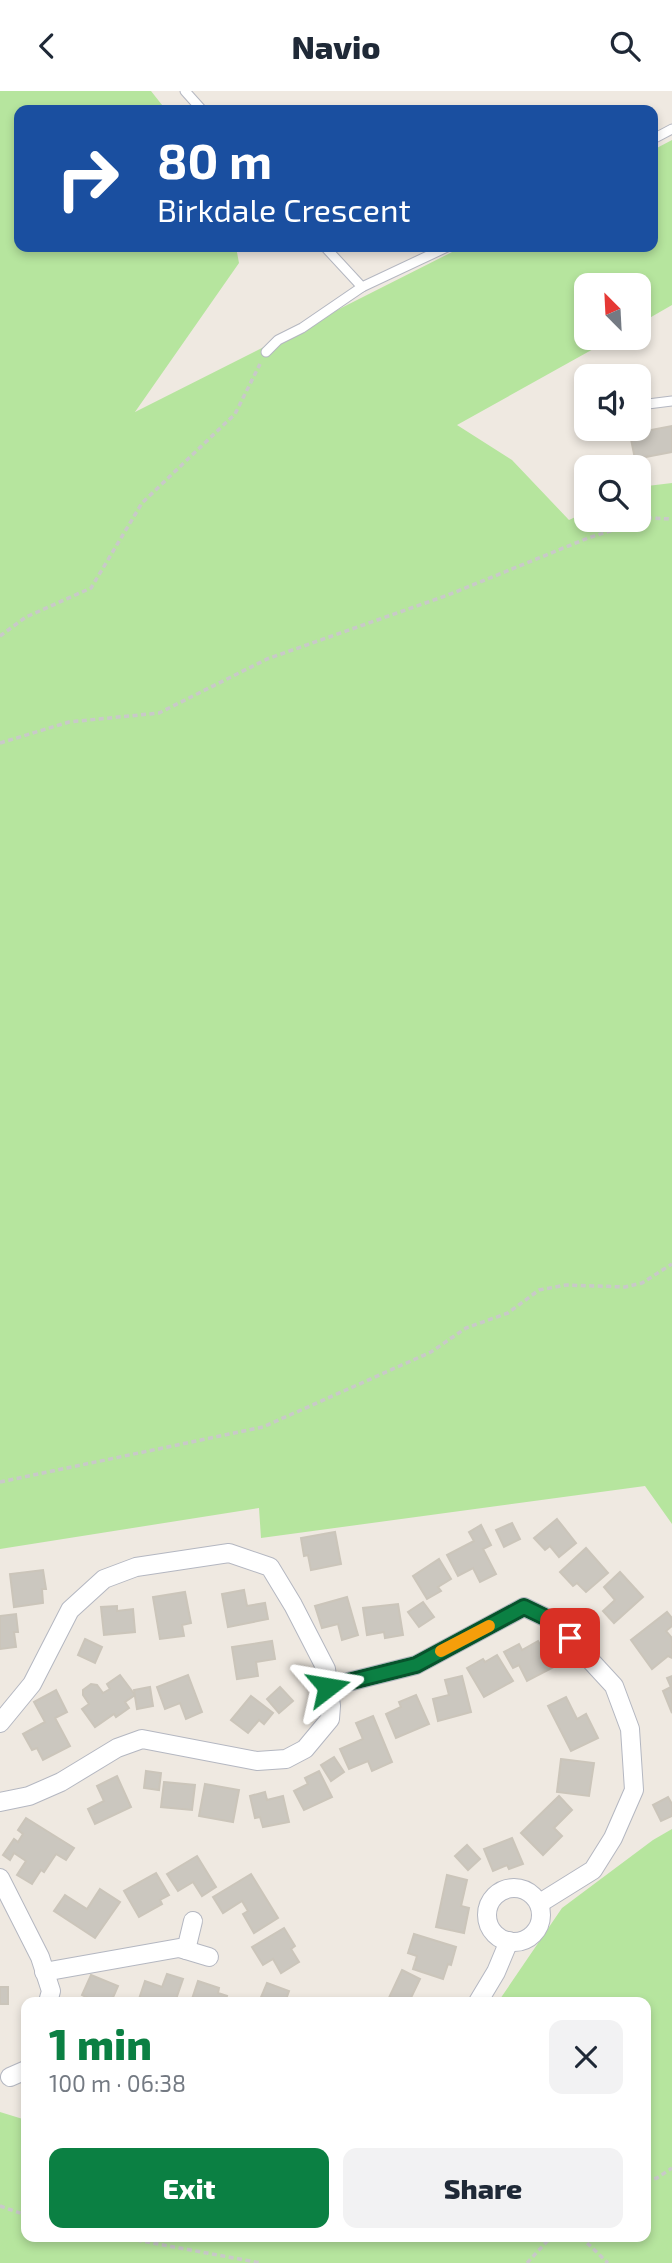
<!DOCTYPE html>
<html lang="en">
<head>
<meta charset="utf-8">
<style>
  :root { --surface:#fff; --page:#f2f2f3; --text:#1f2937; --muted:#747a83; --accent:#0b8043 }
  body { margin:0; font-family:"Exo 2",sans-serif; background:var(--page); color:var(--text); height:100vh; display:flex; flex-direction:column; font-size:26px; white-space:nowrap }
  * { box-sizing:border-box; margin:0 }
  p { font-size:23px; color:var(--muted) }
  .icon { flex:none; width:38px; height:38px; fill:none; stroke:currentColor; stroke-width:2; stroke-linecap:round; stroke-linejoin:round }
  .map { position:relative; flex:1; overflow:hidden }
  .side { position:absolute; left:21px; top:1906px; width:630px; height:245px; display:flex; flex-direction:column; background:var(--surface); border-radius:14px; box-shadow:0 4px 10px #0003 }
  .side>* { flex:none }
  .guide { position:absolute; left:14px; top:14px; width:644px; height:147px; border-radius:14px; box-shadow:0 4px 10px #0003; background:#1a4fa0; color:#fff; overflow:hidden }
  .needle { width:46px; rotate:336deg }
  .fabs { position:absolute; left:574px; top:182px; display:grid; gap:14px }
  .fabs a { display:grid; place-items:center; width:77px; height:77px; border-radius:14px; background:var(--surface); box-shadow:0 4px 10px #0003; font-size:35px }
  .pin { position:absolute; display:grid; place-items:center; width:60px; height:60px; color:#fff; margin:-30px; border-radius:14px; box-shadow:0 4px 10px #0006 }
  .me { position:absolute; width:77px; margin:-38px; rotate:76deg; stroke-linejoin:round; filter:drop-shadow(0 0 5px #0008) }
  .turn { display:flex; align-items:center; gap:24px; height:147px; padding:0 28px; font-size:32px }
  .turn .icon { width:91px; height:91px; stroke-width:2.5 }
  .turn b { display:block; font-size:49px; line-height:60px }
  .round { display:grid; place-items:center; flex:none; width:74px; height:74px; border-radius:14px; background:var(--page) }
  .head { display:flex; align-items:center; justify-content:space-between; height:119px; padding:0 28px }
  h1 { font-size:42px; font-weight:800; line-height:52px; color:var(--accent) }
  .primary-button { display:flex; gap:14px; margin-top:auto; padding:14px 28px }
  .primary-button a { flex:1; height:80px; border-radius:14px; background:var(--accent); color:#fff; font-size:28px; font-weight:800; line-height:80px; text-align:center }
  .primary-button a+a { background:var(--page); color:var(--text) }
  header { display:flex; justify-content:space-between; align-items:center; height:91px; padding:0 28px; background:var(--surface); font-size:32px; font-weight:800 }
  .map>svg:first-child { display:block }
  .green { fill:#b6e59e }
  .building { fill:#cbc7bf; stroke:#cbc5ba; stroke-width:2 }
  .lines { fill:none; stroke-linecap:round; stroke-linejoin:round }
  .service-casing { stroke:#b4b7c1; stroke-width:11 }
  .minor-casing { stroke:#b4b7c1; stroke-width:20 }
  .path { stroke:#c9c9c9; stroke-width:3.5; stroke-dasharray:5 3.5; stroke-linecap:butt }
  .service { stroke:#fff; stroke-width:9 }
  .minor { stroke:#fff; stroke-width:18 }
  .route-casing { stroke:#07532c; stroke-width:18 }
  .route { stroke:#0b8043; stroke-width:12 }
  .slow { stroke:#f59e0b; stroke-width:12 }
</style>
</head>
<body>
<header><svg class="icon" aria-label="back" viewBox="0 0 24 24"><path d="M15 5l-7 7 7 7"/></svg>Navio<svg class="icon" aria-label="search" viewBox="0 0 24 24"><circle cx="10" cy="10" r="6"/><path d="M15 15l6 6"/></svg></header>
<div class="map">
<svg width="672" height="2172" viewBox="0 0 672 2172">
  <rect width="100%" height="100%" fill="#efe9e1"/>
  <g class="green">
    <path d="M0,0h151l15,19h-147v137h217l3,16 -104,149 327,-165h191v-97l19,-10v165l-33,19v-39h-53v53h27l-156,87 55,35 57,60 17,-8v8h53v-33l33,-4v1041l-27,-38 -384,52 -2,-30 -259,41z"/>
    <path d="M672,1738v434h-672v-151l26,8v117h620v-235h-148l64,-94 91,-68z"/>
  </g>
  <g class="building">
    <path d="M672,335v26l-37,7 -5,-25z"/>
    <path d="M557,1428l19,24 -17,14 -9,-11 -5,4 -11,-12z"/>
    <path d="M512,1432l8,16 -16,8 -8,-17z"/>
    <path d="M481,1434l10,20 -8,4 13,25 -16,8 -7,-14 -15,8 -11,-21 27,-14 -5,-9z"/>
    <path d="M335,1441l6,32 -30,6 -3,-15 -4,1 -3,-18z"/>
    <path d="M586,1457l22,25 -22,19 -9,-9 -4,3 -13,-14z"/>
    <path d="M439,1468l12,20 -13,8 3,4 -14,8 -14,-23z"/>
    <path d="M43,1479l3,19h-4l1,14 -29,4 -4,-33z"/>
    <path d="M620,1481l23,25 -29,26 -11,-12 12,-11 -11,-13z"/>
    <path d="M244,1499l3,16 18,-3 3,16 -40,8 -6,-33z"/>
    <path d="M185,1501l6,31 -9,2 2,11 -24,3 -7,-42z"/>
    <path d="M347,1506l11,38 -16,5 -4,-16 -16,4 -7,-22z"/>
    <path d="M423,1511l11,15 -15,10 -11,-15z"/>
    <path d="M398,1513l5,31 -18,3 -1,-6 -17,3 -4,-27z"/>
    <path d="M117,1515v5l16,-2 2,23 -31,3 -3,-28z"/>
    <path d="M667,1521l5,6v8l-6,5 6,7v20l-4,-2 -16,13 -21,-29z"/>
    <path d="M16,1523l2,18h-4l2,15 -16,2v-33z"/>
    <path d="M555,1547l12,22 -40,21 -8,-16 -6,3 -9,-16 15,-8 3,6 16,-9 3,5z"/>
    <path d="M85,1548l17,8 -7,16 -17,-8z"/>
    <path d="M272,1550l3,18 -19,3 2,14 -21,3 -5,-32z"/>
    <path d="M497,1564l16,26 -29,16 -17,-29 16,-9 2,3z"/>
    <path d="M120,1584l15,20 -10,7 4,6 -13,9 -2,-3 -19,13 -13,-18 7,-5 -6,-9v-5l8,-6 6,1 6,8 7,-4 -3,-5z"/>
    <path d="M188,1584l14,37 -16,7 -6,-16 -15,6 -8,-22z"/>
    <path d="M462,1585l9,36 -33,9 -5,-22 16,-4 -4,-15z"/>
    <path d="M672,1585v37l-9,-22 8,-4 -4,-9z"/>
    <path d="M150,1596l3,19 -16,3 -3,-19z"/>
    <path d="M280,1596l13,14 -14,12 -12,-14z"/>
    <path d="M56,1599l11,22 -12,6 15,28 -27,14 -6,-12 -5,2 -9,-16 22,-12 -11,-20z"/>
    <path d="M416,1604l13,29 -33,14 -10,-24 15,-7 -2,-5z"/>
    <path d="M251,1605l22,17 -9,11 -5,-4 -11,13 -17,-13z"/>
    <path d="M566,1606l11,22 9,-5 12,24 -27,13 -23,-45z"/>
    <path d="M373,1625l19,46 -20,9 -4,-10 -19,8 -9,-20 23,-10 -7,-16z"/>
    <path d="M334,1666l10,15 -13,9 -10,-16z"/>
    <path d="M561,1668l33,4 -5,33 -32,-4z"/>
    <path d="M146,1680l15,2 -2,17 -15,-2z"/>
    <path d="M319,1680l13,26 -28,13 -10,-19 14,-7 -3,-6z"/>
    <path d="M117,1685l14,31 -36,17 -7,-15 16,-8 -7,-15z"/>
    <path d="M164,1691l31,3 -3,25 -31,-3z"/>
    <path d="M205,1693l34,6 -6,32 -34,-6z"/>
    <path d="M265,1701l2,8 16,-4 6,26 -26,5 -3,-10 -5,1 -5,-22z"/>
    <path d="M559,1705l13,14 -18,18 8,8 -19,19 -22,-22z"/>
    <path d="M668,1706l4,7v12l-11,5 -8,-16z"/>
    <path d="M26,1727l48,30 -8,12 -10,-6 -12,18 -3,-2 -9,14 -15,-9 9,-14 -12,-8 -4,7 -7,-5 11,-16 4,3 5,-8 -5,-4z"/>
    <path d="M512,1747l11,26 -14,5 -2,-4 -14,6 -9,-22z"/>
    <path d="M467,1754l13,14 -12,11 -13,-14z"/>
    <path d="M197,1765l19,31 -14,9 -9,-14 -15,9 -11,-17z"/>
    <path d="M156,1782l13,22 -9,5 2,4 -23,13 -15,-26z"/>
    <path d="M251,1783l27,44 -24,15 -11,-19 5,-3 -6,-10 -19,12 -10,-16z"/>
    <path d="M447,1784l20,5 -6,26 8,2 -5,25 -28,-6z"/>
    <path d="M100,1798l20,13 -25,36 -41,-27 11,-16 22,14z"/>
    <path d="M284,1837l11,18 -4,3 8,13 -18,11 -8,-14 -10,6 -11,-18z"/>
    <path d="M414,1843l42,13 -5,18 -3,-1 -5,15 -30,-10 4,-13 -9,-3z"/>
    <path d="M402,1879l18,9 -11,23h-22z"/>
    <path d="M167,1883l16,5 -8,23h-37l7,-21 17,6z"/>
    <path d="M91,1884l27,11 -7,16h-15l-14,-7z"/>
    <path d="M198,1890l21,7 -1,5 9,3 -2,6h-34z"/>
    <path d="M267,1892l22,8 -4,11h-26z"/>
    <rect x="0" y="1896" width="8" height="17"/>
  </g>
  <g class="lines">
    <g class="service-casing">
      <g id="service">
        <path d="M185,0l17,19"/>
        <path d="M653,48l19,-10"/>
        <path d="M325,156l37,40 85,-40"/>
        <path d="M266,261l12,-12 24,-12 60,-41"/>
        <path d="M640,314l32,-4"/>
      </g>
    </g>
    <g class="minor-casing">
      <g id="minor">
        <path d="M328,1596l88,-22 108,-58 31,15 59,64 16,43 4,61 -21,48 -20,32 -53,33"/>
        <path d="M0,1632l32,-39 38,-74 34,-31 32,-12 93,-14 41,14 23,38 33,64 5,37 -1,13 -25,30 -19,10 -29,2 -115,-22 -25,9 -56,34 -32,14 -29,6"/>
        <path d="M0,1787l40,79 11,34 -3,11"/>
        <circle cx="514" cy="1824" r="27"/>
        <path d="M186,1859l7,-29"/>
        <path d="M44,1881l135,-24 30,9"/>
        <path d="M478,1911l18,-30 13,-31"/>
        <path d="M10,1986l16,-7"/>
      </g>
    </g>
    <g class="path">
      <path d="M0,545l26,-19 65,-29 51,-85 93,-89 25,-50"/>
      <path d="M0,652l69,-21 90,-9 108,-54 181,-64 140,-57 62,-20 22,1"/>
      <path d="M0,1391l263,-55 168,-75 35,-24 42,-15 31,-23 27,-5 59,2 17,-4 30,-19"/>
      <path d="M646,2090l11,-3 15,-10"/>
      <path d="M0,2115l26,9"/>
      <path d="M120,2146l141,26"/>
      <path d="M581,2146l27,26"/>
      <path d="M527,2172l24,-26"/>
    </g>
    <use href="#service" class="service"/>
    <use href="#minor" class="minor"/>
  </g>
  <g class="lines">
    <g class="route-casing">
      <path id="route" d="M328,1596l88,-22 108,-58 31,15 15,16"/>
    </g>
    <use href="#route" class="route"/>
    <path class="slow" d="M441,1560l48,-25"/>
  </g>
</svg>
<div class="fabs">
<a><svg class="needle" viewBox="-14 -14 28 28"><path d="M0-13l5 13h-10z" fill="#e53935"/><path d="M0 13l5-13h-10z" fill="#747a83"/></svg></a>
<a><svg class="icon" aria-label="sound" viewBox="0 0 24 24"><path d="M4 9h4l5-4v14l-5-4H4zM17 9q2 3 0 6"/></svg></a>
<a><svg class="icon" aria-label="search" viewBox="0 0 24 24"><circle cx="10" cy="10" r="6"/><path d="M15 15l6 6"/></svg></a>
</div>
<div class="pin" style="left:570px;top:1547px;background:#d93025"><svg class="icon" aria-label="arrive" viewBox="0 0 24 24"><path d="M6 21V4h12l-3 4 3 4H6"/></svg></div>
<svg class="me" style="left:328px;top:1596px" viewBox="-20 -20 40 40"><path d="M0-17L14 15 0 8-14 15z" fill="#0b8043" stroke="#fff" stroke-width="4"/></svg>
<div class="guide">
<div class="turn"><svg class="icon" aria-label="right" viewBox="0 0 24 24"><path d="M7 20v-9h11M14 6l5 5-5 5"/></svg><div><b>80 m</b>Birkdale Crescent</div></div>
</div>
<section class="side">
<div class="head"><div><h1>1 min</h1><p>100 m · 06:38</p></div><a class="round"><svg class="icon" aria-label="close" viewBox="0 0 24 24"><path d="M6 6l12 12M18 6L6 18"/></svg></a></div>
<div class="primary-button"><a>Exit</a><a>Share</a></div>
</section>
</div>
</body>
</html>
